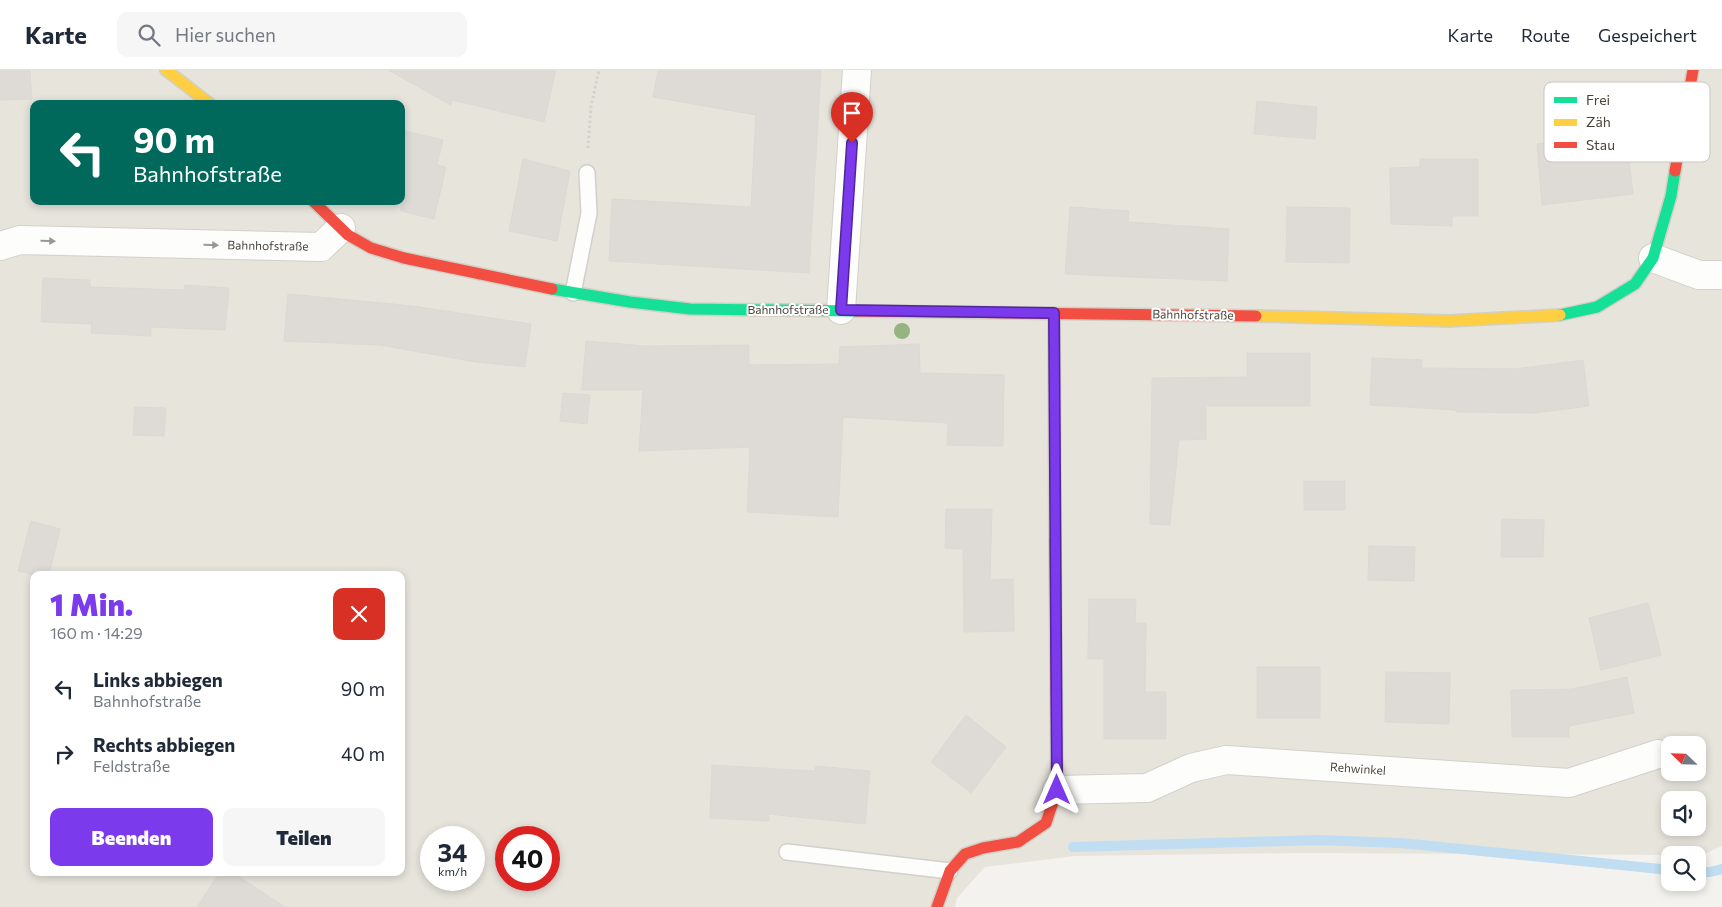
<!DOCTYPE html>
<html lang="de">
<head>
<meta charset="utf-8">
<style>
  :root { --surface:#fff; --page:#f6f6f7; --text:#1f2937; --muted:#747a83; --line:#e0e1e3; --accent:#7c3aed }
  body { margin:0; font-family:Commissioner,sans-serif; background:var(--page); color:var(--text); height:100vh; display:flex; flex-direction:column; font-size:19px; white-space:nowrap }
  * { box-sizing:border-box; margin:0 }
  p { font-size:16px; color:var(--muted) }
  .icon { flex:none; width:28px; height:28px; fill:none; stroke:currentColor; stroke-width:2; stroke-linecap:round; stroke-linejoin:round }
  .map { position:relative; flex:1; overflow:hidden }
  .panel { position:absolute; left:30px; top:501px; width:375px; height:305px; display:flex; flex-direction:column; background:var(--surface); border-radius:10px; box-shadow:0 2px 8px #0003 }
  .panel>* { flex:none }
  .guide { position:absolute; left:30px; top:30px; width:375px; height:105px; border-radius:10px; box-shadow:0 2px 8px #0003; background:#00695c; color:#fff; overflow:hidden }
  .needle { width:32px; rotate:293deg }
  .fabs { position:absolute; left:1661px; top:666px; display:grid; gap:10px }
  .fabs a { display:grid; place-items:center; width:45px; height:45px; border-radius:10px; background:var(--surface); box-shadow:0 2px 8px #0003; font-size:25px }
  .speed { position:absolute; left:420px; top:756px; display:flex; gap:10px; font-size:25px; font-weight:700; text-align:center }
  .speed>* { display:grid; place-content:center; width:65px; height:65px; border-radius:50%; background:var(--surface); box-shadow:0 2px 8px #0003; line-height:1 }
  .speed small { font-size:12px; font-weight:400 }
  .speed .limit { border:8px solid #d22; background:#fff; color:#111 }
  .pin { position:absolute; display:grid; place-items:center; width:42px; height:42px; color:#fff; margin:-51px -21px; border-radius:50% 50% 50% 0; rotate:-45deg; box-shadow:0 0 5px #0007 }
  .pin .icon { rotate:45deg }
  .me { position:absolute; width:55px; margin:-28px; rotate:0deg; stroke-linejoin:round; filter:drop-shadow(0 0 4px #0008) }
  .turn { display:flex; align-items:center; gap:18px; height:105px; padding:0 20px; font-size:22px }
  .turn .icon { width:65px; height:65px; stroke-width:2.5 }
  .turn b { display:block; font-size:35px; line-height:42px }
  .round { display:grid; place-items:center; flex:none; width:52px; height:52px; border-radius:10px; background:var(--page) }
  .headline { display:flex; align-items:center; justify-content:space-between; height:85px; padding:0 20px }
  h1 { font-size:30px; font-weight:800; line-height:38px; color:var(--accent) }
  .action { display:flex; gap:10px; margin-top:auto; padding:10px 20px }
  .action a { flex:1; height:58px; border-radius:10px; background:var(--accent); color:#fff; font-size:20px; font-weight:800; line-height:58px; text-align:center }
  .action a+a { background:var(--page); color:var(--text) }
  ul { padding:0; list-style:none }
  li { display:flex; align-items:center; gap:15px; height:65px; padding:0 20px }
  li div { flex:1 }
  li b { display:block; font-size:19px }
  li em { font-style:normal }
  header { display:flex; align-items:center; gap:30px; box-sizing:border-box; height:70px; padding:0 25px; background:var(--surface); border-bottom:1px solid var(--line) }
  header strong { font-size:24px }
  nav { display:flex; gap:28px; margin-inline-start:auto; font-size:18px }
  .search { width:350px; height:45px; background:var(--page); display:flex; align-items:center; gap:12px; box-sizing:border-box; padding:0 18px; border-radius:10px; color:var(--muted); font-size:19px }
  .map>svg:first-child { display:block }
  .residential { fill:#e7e4dc; fill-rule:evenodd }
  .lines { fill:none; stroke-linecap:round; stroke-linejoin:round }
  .stream { stroke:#c0ddf1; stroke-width:10 }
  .building { fill:#dedbd6; stroke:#dcd9d4 }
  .lane-casing { stroke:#d2d0cb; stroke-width:18 }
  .street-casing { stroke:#d2d0cb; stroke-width:30 }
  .fast-casing { stroke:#d3cfc5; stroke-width:14 }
  .slow-casing { stroke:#d3cfc5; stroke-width:14 }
  .jam-casing { stroke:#d3cfc5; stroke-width:14 }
  .path { stroke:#d3d2cc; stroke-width:3; stroke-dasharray:2.5 2.5; stroke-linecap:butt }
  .lane { stroke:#fdfdfc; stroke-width:15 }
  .street { stroke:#fdfdfc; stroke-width:28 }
  .fast { stroke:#16e098; stroke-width:11 }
  .slow { stroke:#ffcf43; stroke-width:11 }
  .jam { stroke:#f24e42; stroke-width:11 }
  .tree { fill:#96b382 }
  .oneway { fill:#9b9791 }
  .route-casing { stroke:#51269a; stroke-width:12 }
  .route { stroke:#7c3aed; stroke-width:9 }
  .labels { text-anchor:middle; stroke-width:4; stroke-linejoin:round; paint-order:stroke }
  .street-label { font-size:12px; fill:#4b4439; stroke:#fff }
  .key { fill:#fff; stroke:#c9c7c4; stroke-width:1 }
  .key-label { font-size:14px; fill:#4b4439 }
</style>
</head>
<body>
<header>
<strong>Karte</strong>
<div class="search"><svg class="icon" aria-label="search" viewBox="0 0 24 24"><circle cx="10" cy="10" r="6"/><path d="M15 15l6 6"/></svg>Hier suchen</div>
<nav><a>Karte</a><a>Route</a><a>Gespeichert</a></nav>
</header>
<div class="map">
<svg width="1722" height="837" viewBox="0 0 1722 837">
  <rect width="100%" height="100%" fill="#f4f2ee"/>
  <path class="residential" d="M0,0h1722v776l-24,11v-2l-398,-2 -225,3 -90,11 -28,31 -2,9h-955zM34,34h367v97h-367zM34,505h367v297h-367zM1670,675h28v27h-28zM1670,730h28v28h-28zM431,768h43v42h-43zM506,768h43v42h-43z"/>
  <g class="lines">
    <g class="stream">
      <path d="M1073,777l246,-7 82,3 269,27"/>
      <path d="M1698,802h12l12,-3"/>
    </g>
  </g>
  <g class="building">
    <path d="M0,0h30l2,29 -32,1z"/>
    <path d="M388,0h168l-12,52 -92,-22 -1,5z"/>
    <path d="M658,0h163l-12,203 -200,-12 3,-62 139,8 5,-92 -103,-18z"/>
    <path d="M1257,31l60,6 -2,32 -61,-5z"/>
    <path d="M1605,51l1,24 21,-3 6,52 -91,11 -5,-61 21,-2 -1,-17z"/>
    <path d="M401,60l42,10 -6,25 9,2 -12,52 -33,-8z"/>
    <path d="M523,89l47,12 -13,70 -48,-10z"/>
    <path d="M1420,89h58v57h-26v10l-61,-2 -1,-56 30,-1z"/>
    <path d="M1070,137l59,4 -1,11 101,7 -2,52 -162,-7z"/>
    <path d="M1287,137l63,1 -1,55 -63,-1z"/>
    <path d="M43,208l47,2v7l94,3 1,-5 44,3 -4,42 -74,-3v9l-60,-3 1,-9 -51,-2z"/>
    <path d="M288,224l125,12 118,18 -6,43 -49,-5 -96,-17 -96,-4z"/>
    <path d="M586,271l59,5 104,-1v20l90,-1 1,-17 79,-3 1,29 84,2 -1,71 -56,-1 1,-22 -105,-6 -5,100 -91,-5 3,-65 -111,4 4,-61h-61z"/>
    <path d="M1247,283h63v53h-104v33l-27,1 -9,85 -20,-1 2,-146 95,-1z"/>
    <path d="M1372,288l50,2 -1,8 95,1 67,-9 6,46 -55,7 -78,-1v-2l-86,-5z"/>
    <path d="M563,323l27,2 -3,29 -27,-3z"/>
    <path d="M135,337l31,1 -2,28 -31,-1z"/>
    <rect x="1304" y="411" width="41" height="29"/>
    <path d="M946,439h46l-2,71 23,-1 1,52 -50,1 -1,-83 -18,-1z"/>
    <path d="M1502,449l42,1 -1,37h-42z"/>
    <path d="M31,451l29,8 -11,46h-14l-17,-4z"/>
    <path d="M1369,476l46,1 -1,34 -46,-1z"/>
    <path d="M1089,529h47l-1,24h11l-1,69h21v47h-62v-80h-16z"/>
    <path d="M1648,533l13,52 -60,15 -12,-52z"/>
    <rect x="1257" y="597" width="63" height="51"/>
    <path d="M1386,602l64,1 -1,51 -64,-2z"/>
    <path d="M1627,607l7,36 -65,13v11h-57l-1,-47 62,-1z"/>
    <path d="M966,645l40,32 -35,46 -40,-31z"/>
    <path d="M712,695l103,6 1,-5 54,5 -5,53 -96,-10v7l-59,-3z"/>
    <path d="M220,802h12l53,35h-88z"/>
  </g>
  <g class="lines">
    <g class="lane-casing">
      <g id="lane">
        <path d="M573,223l16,-80 -2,-40"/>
        <path d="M787,782l163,19"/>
      </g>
    </g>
    <g class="street-casing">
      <g id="street">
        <path d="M0,176l20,-6 301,7 20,-19"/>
        <path d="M1653,188l46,17h23"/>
        <path d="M841,240l16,-240"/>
        <path d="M1057,720l90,-2 44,-20 35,-8 343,23 89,-29"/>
      </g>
    </g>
    <g class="fast-casing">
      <g id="fast">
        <path d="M552,219l78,13 60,7 166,2"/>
        <path d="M1560,245l37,-8 38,-23 18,-26 18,-62 4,-25"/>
      </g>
    </g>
    <g class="slow-casing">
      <g id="slow">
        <path d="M166,0l44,34"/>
        <path d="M1054,243l1,226"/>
        <path d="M1256,246l193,5 111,-6"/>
      </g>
    </g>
    <g class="jam-casing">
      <g id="jam">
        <path d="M1675,101l18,-101"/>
        <path d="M313,131l35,34 23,13 33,10 148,31"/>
        <path d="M856,241l400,5"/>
        <path d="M937,837l13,-36 15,-17 18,-6 35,-6 28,-19 11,-33 -2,-251"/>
      </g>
    </g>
    <path class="path" d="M588,78l3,-42 8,-36"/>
    <use href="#lane" class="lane"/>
    <use href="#street" class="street"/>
    <use href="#fast" class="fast"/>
    <use href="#slow" class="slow"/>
    <use href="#jam" class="jam"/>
  </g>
  <circle class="tree" cx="902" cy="261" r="8"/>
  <defs><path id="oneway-solid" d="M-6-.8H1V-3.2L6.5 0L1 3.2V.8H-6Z" transform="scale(1.25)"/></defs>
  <g class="oneway">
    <use href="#oneway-solid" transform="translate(48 171) rotate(1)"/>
    <use href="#oneway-solid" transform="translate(211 175) rotate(1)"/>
  </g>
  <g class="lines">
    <g class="route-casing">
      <path id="route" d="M852,73l-11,167 213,3 3,477"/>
    </g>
    <use href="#route" class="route"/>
  </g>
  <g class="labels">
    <g class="street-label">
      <text transform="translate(268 176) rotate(1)" y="4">Bahnhofstraße</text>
      <text x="788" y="244">Bahnhofstraße</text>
      <text transform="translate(1193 245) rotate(1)" y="4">Bahnhofstraße</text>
      <text transform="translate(1358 699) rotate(4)" y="4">Rehwinkel</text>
    </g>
  </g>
  <rect x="1544" y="12" width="166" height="80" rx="8" class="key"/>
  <rect x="1554" y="27" width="23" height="6" fill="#16e098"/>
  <rect x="1554" y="49" width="23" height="7" fill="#ffcf43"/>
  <rect x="1554" y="72" width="23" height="6" fill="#f24e42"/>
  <g class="key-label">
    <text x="1586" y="35">Frei</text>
    <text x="1586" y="57">Zäh</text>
    <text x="1586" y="80">Stau</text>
  </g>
</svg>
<div class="fabs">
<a><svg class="needle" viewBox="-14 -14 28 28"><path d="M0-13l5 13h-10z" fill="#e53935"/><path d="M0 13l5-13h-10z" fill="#747a83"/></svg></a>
<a><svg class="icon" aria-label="sound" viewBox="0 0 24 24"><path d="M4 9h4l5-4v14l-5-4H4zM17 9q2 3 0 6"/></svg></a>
<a><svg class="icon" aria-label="search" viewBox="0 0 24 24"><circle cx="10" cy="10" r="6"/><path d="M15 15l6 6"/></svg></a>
</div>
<div class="speed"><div>34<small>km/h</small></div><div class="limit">40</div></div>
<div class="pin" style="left:852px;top:73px;background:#d93025"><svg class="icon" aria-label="arrive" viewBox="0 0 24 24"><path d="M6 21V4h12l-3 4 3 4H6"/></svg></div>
<svg class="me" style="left:1057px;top:720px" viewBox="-20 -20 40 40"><path d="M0-17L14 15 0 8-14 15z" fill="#7c3aed" stroke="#fff" stroke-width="4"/></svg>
<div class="guide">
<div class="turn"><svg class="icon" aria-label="left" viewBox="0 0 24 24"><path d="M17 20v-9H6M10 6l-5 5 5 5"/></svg><div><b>90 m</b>Bahnhofstraße</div></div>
</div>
<section class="panel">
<div class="headline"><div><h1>1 Min.</h1><p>160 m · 14:29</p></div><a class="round" style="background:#d93025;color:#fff"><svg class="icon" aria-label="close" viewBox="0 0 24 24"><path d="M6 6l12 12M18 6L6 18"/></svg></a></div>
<ul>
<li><svg class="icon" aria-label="left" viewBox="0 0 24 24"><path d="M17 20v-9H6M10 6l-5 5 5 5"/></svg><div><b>Links abbiegen</b><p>Bahnhofstraße</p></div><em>90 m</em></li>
<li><svg class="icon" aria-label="right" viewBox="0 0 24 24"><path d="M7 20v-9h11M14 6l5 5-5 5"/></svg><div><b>Rechts abbiegen</b><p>Feldstraße</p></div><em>40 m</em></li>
</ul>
<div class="action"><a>Beenden</a><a>Teilen</a></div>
</section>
</div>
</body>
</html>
